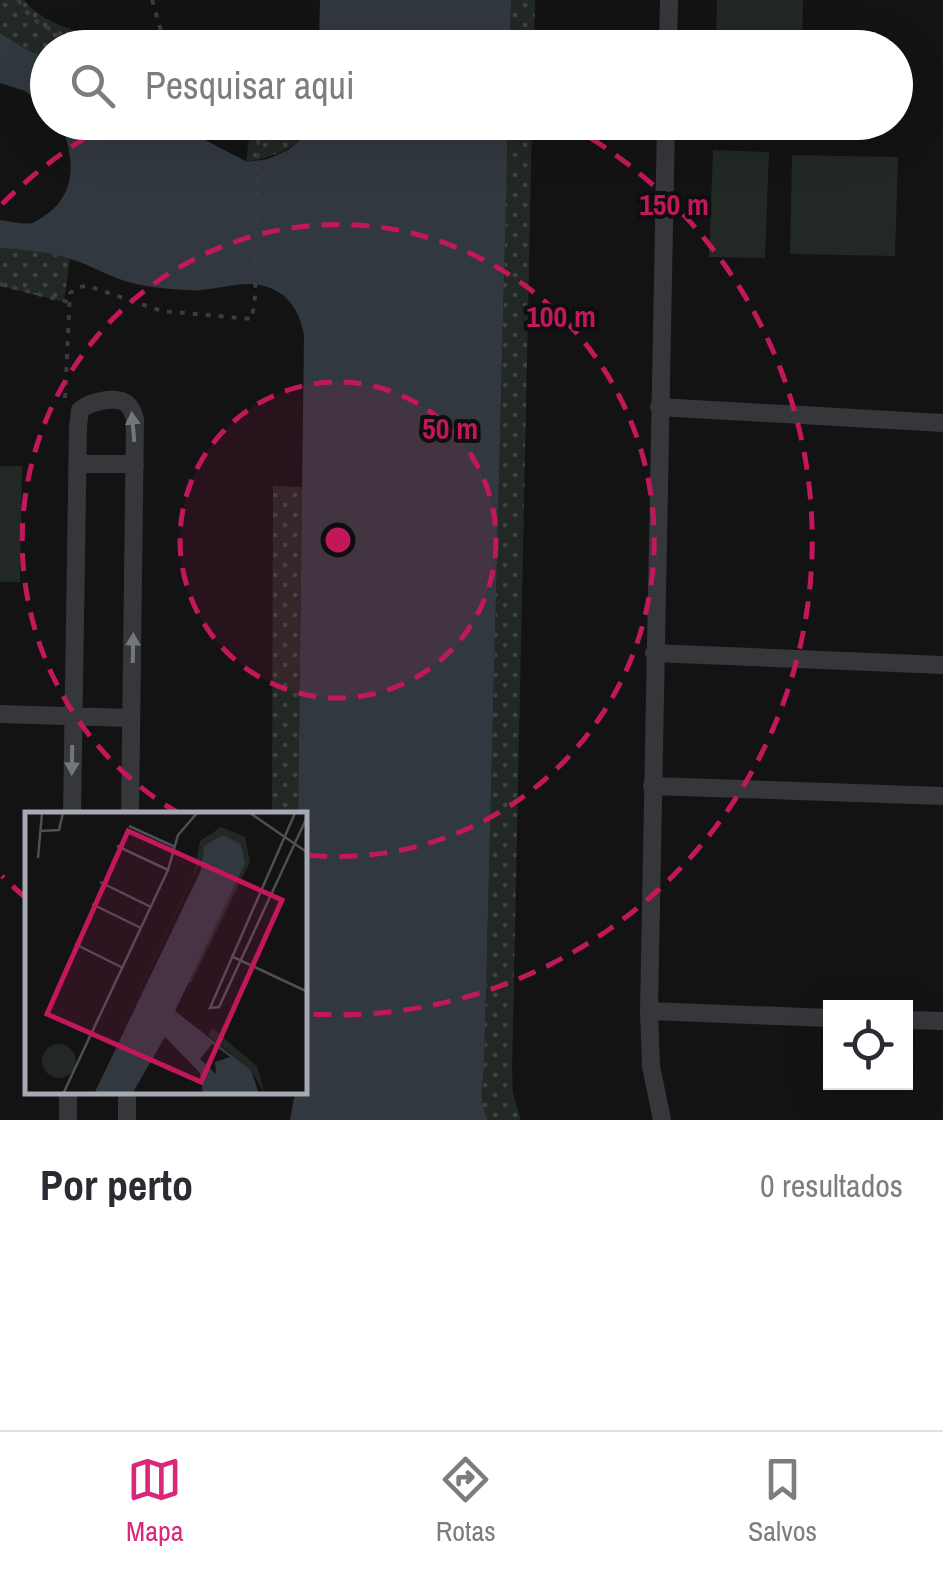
<!DOCTYPE html>
<html lang="pt">
<head>
<meta charset="utf-8">
<style>
  body { margin:0; font-family:"Archivo Narrow",sans-serif; background:#f7f7f7; color:#2b2b33 }
  .controls { position:absolute; right:30px; bottom:30px; display:grid; overflow:hidden; border-radius:0px; box-shadow:0 10px 40px #0002 }
  .controls button { width:90px; height:90px; display:grid; place-items:center; padding:0; border:0; border-bottom:2px solid #e1e1e2; background:#fff; color:#2b2b33; font:50px sans-serif }
  .list { margin:0; padding:0; list-style:none }
  h2 { display:flex; justify-content:space-between; align-items:center; height:130px; margin:0; padding:0 40px; font-size:42px }
  h2 small { font-size:32px; font-weight:400; color:#7c7c81 }
  .icon { flex:none; width:55px; height:55px; fill:none; stroke:currentColor; stroke-width:2; stroke-linecap:round; stroke-linejoin:round }
  .map { position:relative; flex:none; width:943px; height:1120px; overflow:hidden }
  .search { position:absolute; background:#fff; box-shadow:0 10px 40px #0002; left:30px; right:30px; top:30px; height:110px; display:flex; align-items:center; gap:25px; box-sizing:border-box; padding:0 35px; border-radius:55px; color:#7c7c81; font-size:38px }
  .sheet { height:310px; background:#fff }
  nav { display:flex; justify-content:space-around; align-items:center; box-sizing:border-box; height:140px; border-top:2px solid #e1e1e2; background:#fff; font-size:28px; color:#7c7c81 }
  nav a { display:grid; justify-items:center; gap:5px }
  nav .on { color:#db2777 }
  .map>svg:first-child { display:block }
  .grass { fill:url(#grass-dots) }
  .green { fill:#222823 }
  .water { fill:#32383f }
  .lines { fill:none; stroke-linecap:round; stroke-linejoin:round }
  .path { stroke:#3b3b40; stroke-width:4; stroke-dasharray:5 8; stroke-linecap:butt }
  .minor { stroke:#36373b; stroke-width:18 }
  .oneway { fill:#74767d }
  .ring { fill:none; stroke:#c2185b; stroke-width:5; stroke-dasharray:18 12 }
  .inset-road { fill:none; stroke:#4e4f54; stroke-width:2.5 }
  .view { fill:#c2185b; fill-opacity:0.15; stroke:#c2185b; stroke-width:5 }
  .inset-edge { fill:none; stroke:#a6a9b3; stroke-width:5 }
  .centre { fill:#c2185b; stroke:#0e0e0f; stroke-width:5 }
  .ring-label { font-size:30px; text-anchor:middle; font-weight:bold; fill:#c2185b; stroke:#0e0e0f; stroke-width:8; stroke-linejoin:round; paint-order:stroke }
</style>
</head>
<body>
<div class="map">
<svg width="943" height="1120" viewBox="0 0 943 1120">
  <defs>
    <pattern id="grass-dots" width="8" height="8" patternUnits="userSpaceOnUse" patternTransform="scale(2.5)"><rect width="8" height="8" fill="#222823"/><path d="M2 2h.1M6 6h.1" fill="none" stroke="#3f4441" stroke-width="1.8" stroke-linecap="round"/></pattern>
  </defs>
  <rect width="100%" height="100%" fill="#131314"/>
  <path class="grass" d="M0,0H24C44,25 78,31 107,41L105,47L48,48L47,59L26,49L0,33Z
    M511,0H535L534,47L510,48Z
    M251,123H315C297,148 276,157 246,162Z
    M508,123H532L512,1071L513,1094L521,1120H488C480,1103 481,1089 484,1071Z
    M0,248L41,251L70,258L64,302L0,286Z
    M273,486L302,487L298,815H272Z"/>
  <path class="green" d="M717,0H803L802,47H716Z
    M713,150L769,152L765,258L709,257Z
    M792,155L898,157L895,256L790,254Z
    M0,466H22L20,582H0Z"/>
  <path class="water" d="M320,0H511L510,47H319Z
    M0,33L26,49L47,59V107L25,91L0,83Z
    M60,123H173L247,162L268,159L288,150L305,136L315,123H508L484,1071C481,1089 480,1103 488,1120H290L295,1093L305,1092V815H298L304,335C300,314 291,296 270,288C244,277 214,293 186,290C167,289 144,287 125,281C106,275 88,264 68,258C46,251 23,250 0,248V220C9,221 23,225 32,223C38,221 47,214 52,210C78,187 73,152 60,123Z"/>
  <g class="lines">
    <path class="path" d="M18,0C41,35 61,29 91,48
      M152,0L166,48
      M0,284L68,302
      M65,398L70,293L79,287L88,286L162,311L252,319L255,297L258,141L221,122"/>
    <path class="minor" d="M668,48L669,0
      M659,407L943,423
      M77,464H135
      M654,653L943,665
      M0,714L131,718
      M652,786L943,796
      M72,815L78,427L80,410C90,402 116,395 127,404C132,408 133,413 135,419L130,815
      M649,1011L830,1018
      M906,1020L943,1021
      M68,1120V1092
      M127,1120V1092
      M662,1120L651,1066L649,1011L666,122"/>
  </g>
  <defs><path id="oneway-solid" d="M-6-.8H1V-3.2L6.5 0L1 3.2V.8H-6Z" transform="scale(2.5)"/></defs>
  <g class="oneway">
    <use href="#oneway-solid" transform="translate(133 427) rotate(-95)"/>
    <use href="#oneway-solid" transform="translate(133 648) rotate(-89)"/>
    <use href="#oneway-solid" transform="translate(72 760) rotate(91)"/>
  </g>
  <circle cx="338" cy="540" r="158" fill="#c2185b" fill-opacity=".12"/>
  <g class="ring">
    <circle cx="338" cy="540" r="158"/>
    <path d="M180 814A316 316 0 1 1 308 855"/>
    <path d="M26 898A475 475 0 0 1 2 876M2 204A475 475 0 0 1 111 123M565 123A475 475 0 0 1 309 1014"/>
  </g>
  <g transform="translate(25 812)">
    <rect width="282" height="282" fill="#131314"/>
    <path d="M196,15L220,25L225,50L166,171L162,169L217,59V32L176,48L65,282L170,59L175,29ZM187,216L232,254L240,282L226,258L183,223Z" fill="#222823"/>
    <path d="M17 249a17 17 0 1 1 34 0a17 17 0 1 1-34 0Z" fill="#222823"/>
    <path d="M197,23L216,32L220,52L150,199L226,258L234,282H178L175,261L140,225L107,282H69L176,58L179,34ZM187,232L205,245L190,250L191,262L175,247Z" fill="#32383f" fill-rule="evenodd"/>
    <path class="inset-road" d="M225,1L283,41M270,1L185,196L194,195L283,3M104,14L150,35M15,19L34,18L38,1M92,34L143,58M13,46L17,1M75,70L126,95M67,92L116,116M50,132L98,156M206,144L283,180M0,167V240M38,282L143,58L153,23L172,1"/>
    <path class="view" d="M103,19L257,88L176,270L22,202Z"/>
    <rect width="282" height="282" class="inset-edge"/>
  </g>
  <circle cx="338" cy="540" r="15" class="centre"/>
  <g class="ring-label">
    <text x="674" y="215">150 m</text>
    <text x="561" y="327">100 m</text>
    <text x="450" y="439">50 m</text>
  </g>
</svg>
<div class="controls">
<button><svg class="icon" aria-label="locate" viewBox="0 0 24 24"><circle cx="12" cy="12" r="6"/><path d="M12 2v4M12 18v4M2 12h4M18 12h4"/></svg></button>
</div>
<div class="search"><svg class="icon" aria-label="search" viewBox="0 0 24 24"><circle cx="10" cy="10" r="6"/><path d="M15 15l6 6"/></svg>Pesquisar aqui</div>
</div>
<section class="sheet">
<h2>Por perto<small>0 resultados</small></h2>
<ul class="list">
</ul>
</section>
<nav>
<a class="on"><svg class="icon" aria-label="map" viewBox="0 0 24 24"><path d="M3 6l6-2 6 2 6-2v14l-6 2-6-2-6 2zM9 4v14M15 6v14"/></svg>Mapa</a>
<a><svg class="icon" aria-label="directions" viewBox="0 0 24 24"><path d="M12 3l9 9-9 9-9-9zM9 14v-3h6M13 9l2 2-2 2"/></svg>Rotas</a>
<a><svg class="icon" aria-label="saved" viewBox="0 0 24 24"><path d="M7 4h10v16l-5-4-5 4z"/></svg>Salvos</a>
</nav>
</body>
</html>
